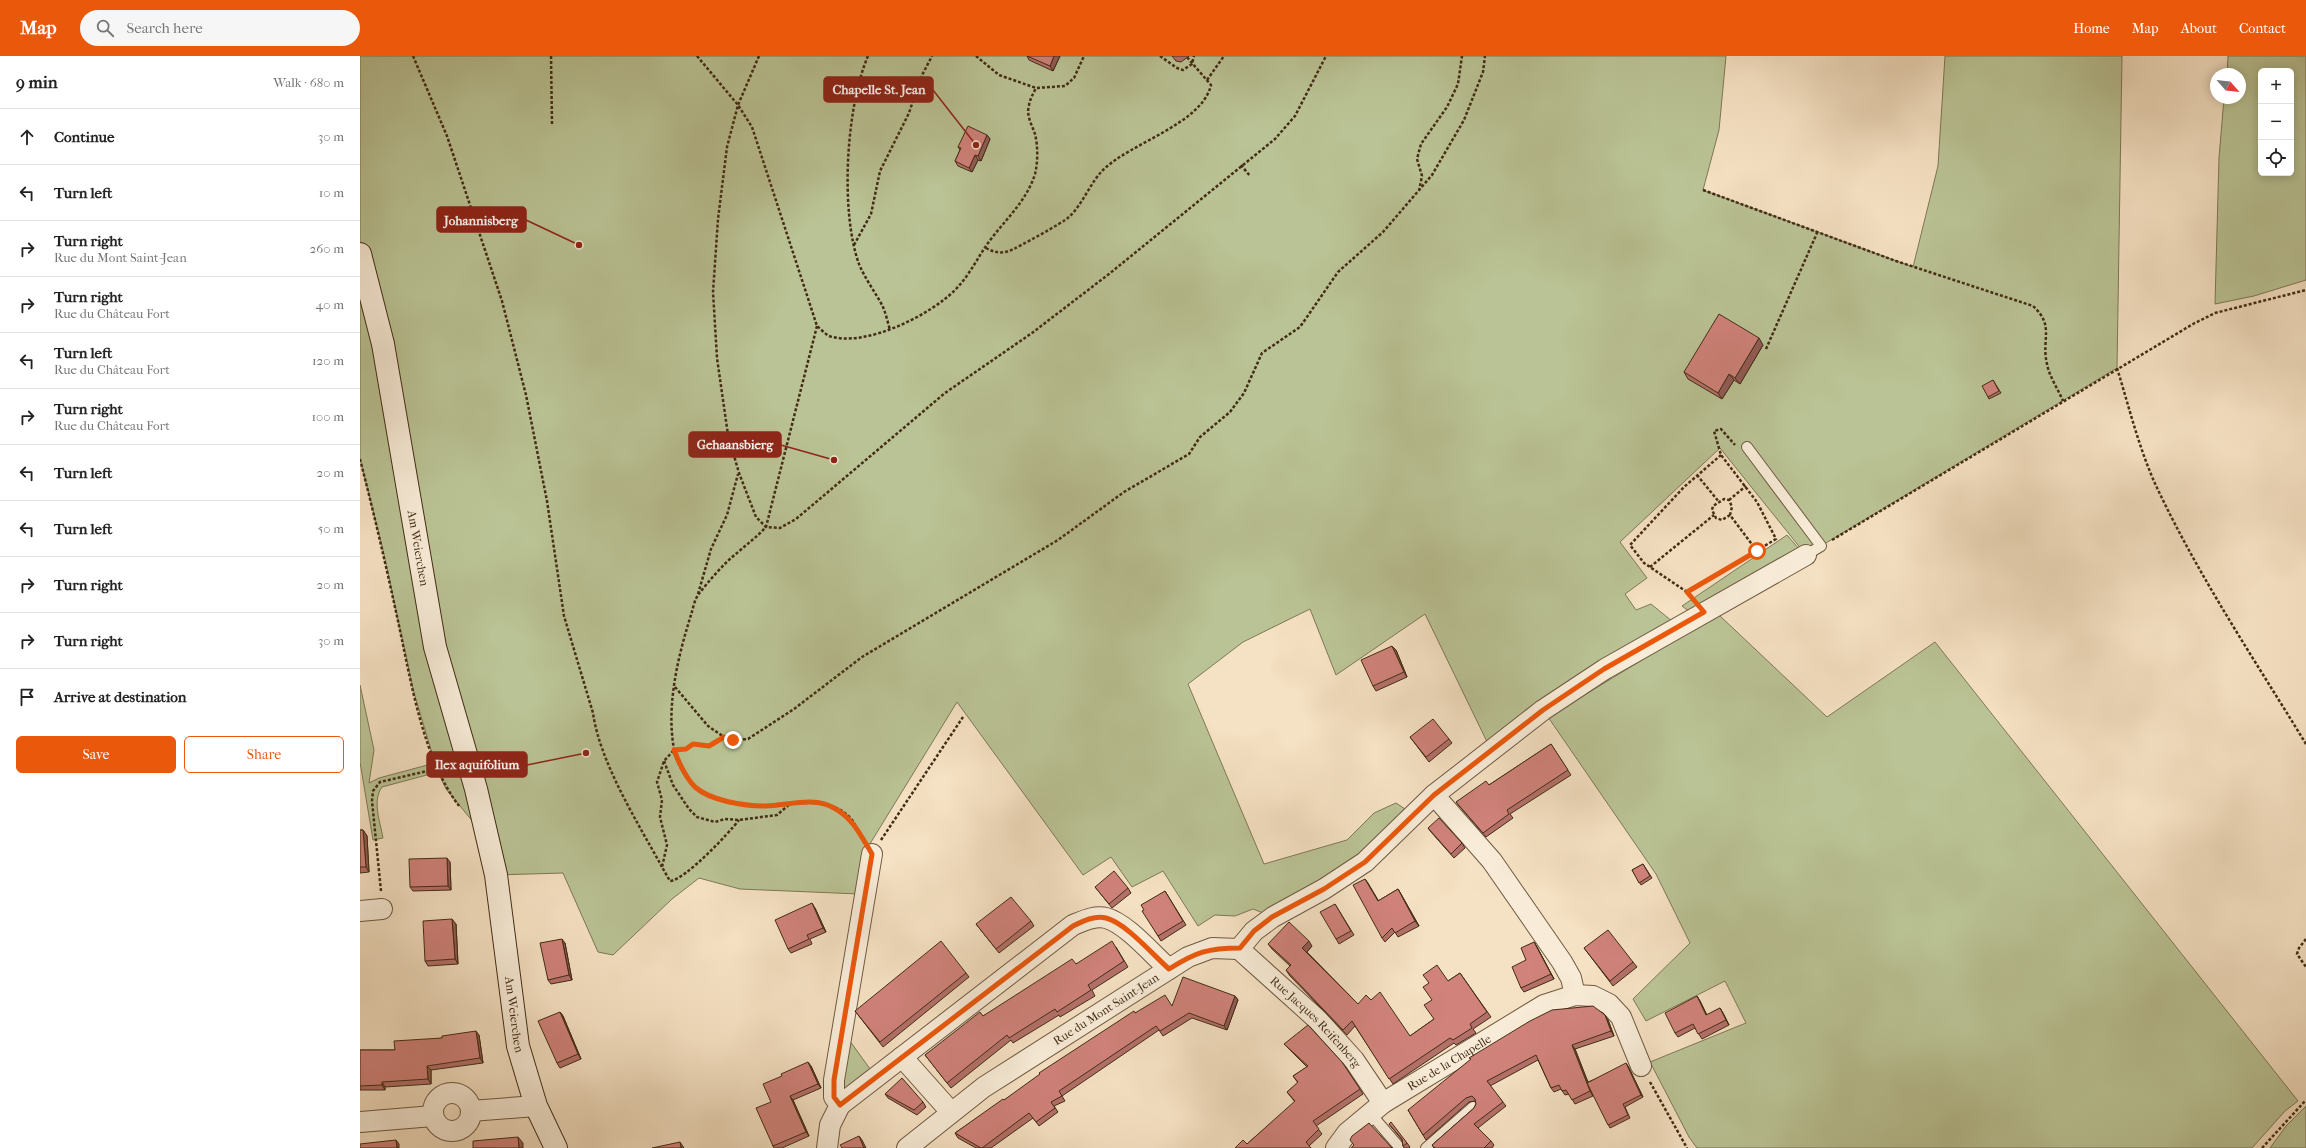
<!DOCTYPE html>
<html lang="en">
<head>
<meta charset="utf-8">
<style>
  body { margin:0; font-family:"IM FELL French Canon",serif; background:#f6f6f6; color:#222 }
  .controls { position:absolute; right:12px; top:12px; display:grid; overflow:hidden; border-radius:6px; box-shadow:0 2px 10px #0003 }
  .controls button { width:36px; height:36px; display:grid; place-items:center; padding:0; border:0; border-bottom:1px solid #e0e0e0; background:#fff; color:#222; font:20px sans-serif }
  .compass { position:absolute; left:1850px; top:12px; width:36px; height:36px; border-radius:50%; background:#fff; box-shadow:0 2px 10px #0003; rotate:117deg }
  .stop { position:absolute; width:12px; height:12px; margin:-9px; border:3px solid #ea580c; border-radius:50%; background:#fff }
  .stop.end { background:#ea580c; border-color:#fff; box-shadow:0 1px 4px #0008 }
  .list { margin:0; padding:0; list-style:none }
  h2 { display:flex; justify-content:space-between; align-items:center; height:52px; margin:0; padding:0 16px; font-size:17px }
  h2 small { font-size:13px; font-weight:400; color:#767676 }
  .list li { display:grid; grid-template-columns:26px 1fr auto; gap:12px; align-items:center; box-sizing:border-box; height:56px; padding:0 16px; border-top:1px solid #e0e0e0 }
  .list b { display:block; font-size:15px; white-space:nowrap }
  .list p { margin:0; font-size:13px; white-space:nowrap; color:#767676 }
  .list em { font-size:13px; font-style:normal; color:#767676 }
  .actions { display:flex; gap:8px; padding:12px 16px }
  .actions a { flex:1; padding:9px 0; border:1px solid #ea580c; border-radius:6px; text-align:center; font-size:14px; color:#ea580c }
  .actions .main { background:#ea580c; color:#fff }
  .icon { flex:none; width:22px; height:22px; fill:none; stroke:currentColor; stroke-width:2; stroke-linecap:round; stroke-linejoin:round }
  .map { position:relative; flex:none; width:1946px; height:1092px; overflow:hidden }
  header { display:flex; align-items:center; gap:24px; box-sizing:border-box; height:56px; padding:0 20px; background:#ea580c; color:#fff }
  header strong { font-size:19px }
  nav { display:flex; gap:22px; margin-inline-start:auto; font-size:14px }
  .search { width:280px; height:36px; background:#f6f6f6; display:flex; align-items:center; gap:10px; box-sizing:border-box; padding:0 14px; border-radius:22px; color:#767676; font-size:15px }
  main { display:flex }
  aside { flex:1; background:#fff }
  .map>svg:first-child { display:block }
  .green { fill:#bac395; stroke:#7e7855; fill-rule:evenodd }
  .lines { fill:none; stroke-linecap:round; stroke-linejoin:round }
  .service-casing { stroke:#705940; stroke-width:12 }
  .minor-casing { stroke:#705940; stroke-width:22 }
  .secondary-casing { stroke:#432c15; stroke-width:24 }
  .path { stroke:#432c15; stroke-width:2.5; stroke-dasharray:3 2; stroke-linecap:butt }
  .service { stroke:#f8ecd8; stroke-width:10 }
  .minor { stroke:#f8ecd8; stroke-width:20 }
  .secondary { stroke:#f8ecd8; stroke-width:22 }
  .wall { fill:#b3706a; stroke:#432c15 }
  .shaded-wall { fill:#925b56; stroke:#432c15 }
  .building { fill:#d0827b; stroke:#432c15 }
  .route { stroke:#ea580c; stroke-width:5 }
  .labels { text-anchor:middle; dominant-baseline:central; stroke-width:4; stroke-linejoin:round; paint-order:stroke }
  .street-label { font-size:12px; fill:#432c15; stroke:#f8ecd8 }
  .leader { fill:none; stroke:#8f2418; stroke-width:1.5 }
  .callout-dot { fill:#8f2418; stroke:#f8ecd8; stroke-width:1.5 }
  .callout { fill:#8f2418; stroke:#8f2418; stroke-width:1.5 }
  .callout-label { font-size:13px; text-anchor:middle; font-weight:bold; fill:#fff }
</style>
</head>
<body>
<header>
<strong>Map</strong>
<div class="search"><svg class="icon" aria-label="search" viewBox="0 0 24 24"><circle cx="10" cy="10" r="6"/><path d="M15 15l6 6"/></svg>Search here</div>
<nav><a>Home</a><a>Map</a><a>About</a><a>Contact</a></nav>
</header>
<main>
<aside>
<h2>9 min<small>Walk · 680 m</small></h2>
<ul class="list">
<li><svg class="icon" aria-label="ahead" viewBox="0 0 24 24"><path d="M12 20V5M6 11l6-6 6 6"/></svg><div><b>Continue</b></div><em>30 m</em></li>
<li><svg class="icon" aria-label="left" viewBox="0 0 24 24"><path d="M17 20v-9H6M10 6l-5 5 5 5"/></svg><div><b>Turn left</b></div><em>10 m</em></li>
<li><svg class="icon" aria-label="right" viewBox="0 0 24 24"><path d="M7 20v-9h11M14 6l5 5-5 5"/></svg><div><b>Turn right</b><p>Rue du Mont Saint-Jean</p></div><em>260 m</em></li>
<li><svg class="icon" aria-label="right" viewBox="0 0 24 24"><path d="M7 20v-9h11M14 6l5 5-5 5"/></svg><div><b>Turn right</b><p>Rue du Château Fort</p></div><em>40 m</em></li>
<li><svg class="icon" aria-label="left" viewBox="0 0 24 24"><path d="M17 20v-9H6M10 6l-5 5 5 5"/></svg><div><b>Turn left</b><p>Rue du Château Fort</p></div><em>120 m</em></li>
<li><svg class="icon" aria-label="right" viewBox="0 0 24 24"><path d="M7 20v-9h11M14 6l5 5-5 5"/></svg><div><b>Turn right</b><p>Rue du Château Fort</p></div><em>100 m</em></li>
<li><svg class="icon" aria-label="left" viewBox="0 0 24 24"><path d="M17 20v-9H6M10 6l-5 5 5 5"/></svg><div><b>Turn left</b></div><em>20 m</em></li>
<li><svg class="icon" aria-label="left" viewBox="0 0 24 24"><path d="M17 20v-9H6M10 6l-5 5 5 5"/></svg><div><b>Turn left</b></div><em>50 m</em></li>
<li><svg class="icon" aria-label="right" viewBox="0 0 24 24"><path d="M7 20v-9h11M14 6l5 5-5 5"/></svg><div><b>Turn right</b></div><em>20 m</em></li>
<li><svg class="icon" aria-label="right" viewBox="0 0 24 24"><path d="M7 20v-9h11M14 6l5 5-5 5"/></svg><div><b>Turn right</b></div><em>30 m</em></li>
<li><svg class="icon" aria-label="arrive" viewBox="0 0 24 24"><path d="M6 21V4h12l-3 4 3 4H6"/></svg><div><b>Arrive at destination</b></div></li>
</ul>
<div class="actions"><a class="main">Save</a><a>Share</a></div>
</aside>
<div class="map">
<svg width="1946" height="1092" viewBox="0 0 1946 1092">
  <rect width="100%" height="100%" fill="#f5e1c3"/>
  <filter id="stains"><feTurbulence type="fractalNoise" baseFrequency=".005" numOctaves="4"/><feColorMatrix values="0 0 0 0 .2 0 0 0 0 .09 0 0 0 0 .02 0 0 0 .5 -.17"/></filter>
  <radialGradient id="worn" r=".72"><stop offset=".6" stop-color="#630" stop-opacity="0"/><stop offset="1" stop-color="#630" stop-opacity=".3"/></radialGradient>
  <path class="green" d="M0,0H1366L1359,74L1343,134L1553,211L1578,110L1585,0H1762L1757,312L1446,499L1360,392L1260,486L1287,522L1265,538L1276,554L1291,548L1318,570L1131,694L1065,558L976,619L950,553L883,586L828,628L904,808L987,784L1014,757L1036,747L1054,759L913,861L893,853L875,860L855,859L838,870L803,815L772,831L751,801L723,819L597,646L508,791L499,838L380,833L339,822L312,843L253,899L238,896L203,817L136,819L128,784L86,733L78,716L22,731C12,745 20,765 23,782L13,784L0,706V629L14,694L9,727L19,722L75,707L54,637L23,494L0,403Z
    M1868,0H1946V224L1894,240L1855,248L1859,102L1864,42H1880V18H1867ZM1901,15H1931V117H1901Z
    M1427,479L1440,494L1334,559L1322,550Z
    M1358,558L1467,661L1575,586L1938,1045L1925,1055L1892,1092H1337L1329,1081L1290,1006L1386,967L1365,925L1286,965L1273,943L1330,887L1296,818L1188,661Z
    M487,981L513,1017L491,1034L482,1033Z
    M1946,1050V1092H1910L1926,1070Z"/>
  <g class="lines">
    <g class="service-casing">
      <path id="service" d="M1387,391L1461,490L1446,499
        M1010,1057L1040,1092
        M1066,1092L1113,1051"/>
    </g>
    <g class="minor-casing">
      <g id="minor">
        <path d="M1074,739L1132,805L1202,906L1211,922L1215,939"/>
        <path d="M0,855L22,853"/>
        <path d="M879,893L894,875L913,861L964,833L1005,806L1074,739L1183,654L1245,613L1446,499"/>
        <path id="s1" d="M879,893L958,964L994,1004L1023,1047"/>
        <path d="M542,1001L591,1056"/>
        <circle cx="92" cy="1056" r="19"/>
        <path d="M480,1049L713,869C723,865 735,859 746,862C766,867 793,899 809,913"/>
        <path d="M111,1055L176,1050"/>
        <path d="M0,1066L73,1060"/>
        <path d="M467,1092L470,1069L480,1049L474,1041V1024L512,798"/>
        <path id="s2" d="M547,1092L624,1031L828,901L852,892L879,893"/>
        <path id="s3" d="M976,1092L987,1077L1023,1047L1184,949L1215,939L1233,940L1249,948L1261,961L1281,1010"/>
      </g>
    </g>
    <g class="secondary-casing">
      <g id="secondary">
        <path id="s4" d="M0,198L23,288L75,591L116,733L136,819L158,990L176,1050L196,1092"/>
      </g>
    </g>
    <path class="path" d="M53,0L87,80L142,245L166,339L187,445L204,560L233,657C240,707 278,767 302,811
      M191,0L192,68
      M337,0L378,49L392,71L457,270C461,273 465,278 469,280C505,292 571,259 596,233C612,216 618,200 631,183C647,162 667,144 675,118C678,106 678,90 675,78C672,69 666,60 669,49C670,43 673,38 676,32
      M399,0L378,49L367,91L358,163L353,236L357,302L368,379L379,417L396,461L406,471L420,472L436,463L585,337L672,277L749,218L915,83L935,60L966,0
      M508,0C486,51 480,156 499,208C505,223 516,237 523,251C526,258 528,267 530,274
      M616,0L639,19L676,32L705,30L714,22L724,0
      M800,0L817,12L823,14L832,8L834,0
      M847,24L864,0
      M881,109L890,120
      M1343,134L1536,205L1673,250C1695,270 1681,283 1687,308C1689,320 1698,333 1703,345
      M1059,135L1062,120L1057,103L1061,88L1087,51L1098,28L1102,0
      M494,189L511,158L520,115L549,57L560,23L572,0
      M626,192C633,196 640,198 649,195C657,192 704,166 709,161C723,148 730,127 743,114C770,87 842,68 851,29L826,0
      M457,270L406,471C397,481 387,488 377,497C365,506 347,527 338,539C334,545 333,553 331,559C318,600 306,650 314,693C317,713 334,734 352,741C368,746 389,751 406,750C434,749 471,738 492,764C496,770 499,777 503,783
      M1406,293L1457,177
      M1757,312C1770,354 1780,397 1799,436C1841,524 1896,606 1946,688
      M0,403C13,454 25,505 36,556C50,618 61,700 99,750
      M1337,419L1359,446
      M1369,444L1386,430
      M1370,459L1362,464L1356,462L1352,454L1353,450L1364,443L1369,444L1372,451L1370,459L1397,495
      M1472,484L1833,268L1855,257L1946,234
      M1290,511L1354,459
      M1327,536L1284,507L1270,489L1324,431L1361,399
      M338,538L351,493L367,459L378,418
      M1333,543L1327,536L1416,483L1397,446L1361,399L1354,375L1361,373L1375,389
      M315,631L348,670L364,681L373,684L388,683L434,653L502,601L698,484L764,436L829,398L840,381L870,356L884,337L902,297L940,271L978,216L1023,176L1072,119L1104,64L1123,16L1125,0
      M364,681L349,690L333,688L326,693L314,694L304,705L297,726L302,744L300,761L307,789L302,811L310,825C325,824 369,777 379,764
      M304,705L313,729L329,753L337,761L355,766L365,763L379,764L417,759L431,747
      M521,784L603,661
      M21,835L12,745L13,735L20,726L76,713
      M1946,883L1939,892L1937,898L1946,911
      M1290,1026L1327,1092
      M1902,1092L1946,1044"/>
    <use href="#service" class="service"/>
    <use href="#minor" class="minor"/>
    <use href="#secondary" class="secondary"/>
  </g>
  <path class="wall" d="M667,0H700L693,15L669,4Z
    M812,0H829L821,6L816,5Z
    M627,79L630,83L621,105L618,104L612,116L598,110L595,105L600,94L598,91Z
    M1403,289L1380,328L1374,324L1362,343L1328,323L1324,316Z
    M1633,324L1641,337L1629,343L1628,341Z
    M1032,590L1036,594L1047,621L1016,635L1013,630Z
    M1050,681L1089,683L1092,687L1069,706Z
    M1191,688L1211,719L1150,758L1153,762L1126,781L1100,751L1096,746L1129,729Z
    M1068,772L1102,787L1105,792L1094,802L1071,776Z
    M0,774H3L7,780L9,816L0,817Z
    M90,806L91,834L53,835L50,831Z
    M1283,808L1292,822L1281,829L1272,814Z
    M1005,823L1018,845L1038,833L1059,870L1038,881L1035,876L1025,886L1022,882Z
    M735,831L768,832L771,837L752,852Z
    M805,835L826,869L801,885L798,880L784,854Z
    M975,848L994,879L979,888L976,883Z
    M455,852L466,876L450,883L452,888L431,897L428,893Z
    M671,865L674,870L639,897L616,868Z
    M96,868L98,908L68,910L65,905Z
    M1174,886L1177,891L1194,923L1164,936L1161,932L1166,904Z
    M205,887L212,924L191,928L188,924Z
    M908,888L952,890L947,896L998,948L1050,980L1074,963L1072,944L1088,925L1100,917L1131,961L1113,973L1116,977L1096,989L1094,987L1033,1028L995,970L987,979L930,920L926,914L930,910L912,893Z
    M756,891L768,911L732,934L735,940L700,961L699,959L653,987L651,984L591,1032L565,999L623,960L716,908Z
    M1224,892L1273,906L1277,911L1253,930Z
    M606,917L609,921L523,991L495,955Z
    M875,940L878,944L867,974L832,962L803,980L799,974L702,1040L705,1045L694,1050L698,1056L679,1070L673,1062L631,1092H616L598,1082L595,1077L775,957L812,950Z
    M1337,940L1340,945L1347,959L1360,952L1363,957L1369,969L1342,983L1335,972L1318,981L1315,977Z
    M200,956L203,960L221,1003L200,1012L197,1007Z
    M1248,964L1254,980L1215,993L1228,1026L1268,1010L1283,1041L1265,1051L1270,1062L1250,1072L1230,1032L1233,1040L1215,1048L1209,1038L1205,1039L1201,1033L1194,1036L1191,1032L1178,1004L1130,1030L1146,1050L1118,1072L1131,1085L1134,1089L1132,1092H1074L1072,1089L1114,1052L1116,1048V1045H1115L1109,1046L1066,1084L1048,1054Z
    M119,979L123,1007L71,1014V1028L25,1031V1034H0V994H35L82,982Z
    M924,988L982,1006L1003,1038L956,1070L962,1078L949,1090L887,1088L935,1046L927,1036L938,1027L933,1020L947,1011Z
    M451,1010L461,1032L433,1044L449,1080L422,1092H414L413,1090L411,1046Z
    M525,1038L563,1046L566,1051L557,1059L528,1042Z
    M1029,1068L1047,1087L1050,1091L1049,1092H1044L1043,1090L1042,1084Z"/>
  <path class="shaded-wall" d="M694,0H700L693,15L690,10Z
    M627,79L630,83L621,105L618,100Z
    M615,99L618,104L612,116L609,112Z
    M1399,282L1403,289L1380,328L1375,322Z
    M1369,318L1374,324L1362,343L1358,337Z
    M1032,590L1036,594L1047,621L1044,616Z
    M3,774L7,780L9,816L6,811Z
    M87,802L90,806L91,834L88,830Z
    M1005,823L1008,827L1021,849L1018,845Z
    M1038,833L1041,838L1059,870L1055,865Z
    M452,847L455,852L466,876L463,872Z
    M92,863L96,868L98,908L95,903Z
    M202,883L205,887L212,924L209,919Z
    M949,885L952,890L946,897L942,892Z
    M1174,886L1177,891L1194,923L1191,918Z
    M875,940L878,944L867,974L864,970Z
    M1337,940L1340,945L1349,964L1346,959Z
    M1360,952L1363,957L1369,969L1366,964Z
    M200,956L203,960L221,1003L218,998Z
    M1245,959L1248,964L1254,980L1251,975Z
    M116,975L119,979L123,1007L120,1002Z
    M1212,989L1215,993L1233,1040L1230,1035Z
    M448,1006L451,1010L461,1032L458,1028Z
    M1266,1007L1268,1010L1283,1041L1281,1039Z
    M67,1010L71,1014V1028L68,1023Z
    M22,1026L25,1031V1034L22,1029Z
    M430,1040L433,1044L449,1080L446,1076Z
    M499,1080L502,1084L506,1092H504Z
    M158,1081L163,1087V1092H159Z
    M36,1084L39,1088V1092H37Z
    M320,1086L324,1092H321Z"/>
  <path class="building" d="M667,0H694L690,10Z
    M608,70L627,79L618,100L615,99L609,112L595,105L601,92L598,91Z
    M1359,258L1399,282L1375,322L1369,318L1358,337L1324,316Z
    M1633,324L1639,335L1628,341L1622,330Z
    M1032,590L1044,616L1013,630L1001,604Z
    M1073,663L1089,683L1066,701L1050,681Z
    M1191,688L1208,714L1147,754L1149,758L1123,777L1096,746L1126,725L1129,729Z
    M1079,762L1102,787L1091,798L1068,772Z
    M0,774H3L6,811H0Z
    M87,802L88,830L50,831L49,803Z
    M1283,808L1290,820L1279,827L1272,814Z
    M754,815L768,832L749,848L735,831Z
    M1005,823L1018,845L1038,833L1055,865L1035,877L1032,872L1022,882L993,829Z
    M805,835L823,865L798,880L782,855L784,854L781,849Z
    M651,841L671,865L636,893L616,868Z
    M452,847L463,872L447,879L449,883L428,893L415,864Z
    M975,848L991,875L976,883L960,856Z
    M92,863L95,903L65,905L63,865Z
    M929,866L949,885L942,892L998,948L1006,939L1011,944L1020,936L1050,980L1074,963L1064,949L1072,944L1063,931L1069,927L1063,919L1077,909L1088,925L1100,917L1127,956L1110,968L1112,972L1093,984L1090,982L1029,1023L992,965L983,974L926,914L931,909L908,888Z
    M1248,874L1273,906L1250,925L1224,892Z
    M202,883L209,919L188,924L180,887Z
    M581,885L606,917L520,986L495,955Z
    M752,885L764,905L728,929L731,934L697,956L695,953L649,982L647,979L587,1027L565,999L620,956L623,960L712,903L716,908Z
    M1174,886L1191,918L1161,932L1152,911L1166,904L1161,892Z
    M823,921L875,940L864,970L829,957L800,975L796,970L699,1035L702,1040L691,1046L695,1052L676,1066L669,1057L622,1092H621L595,1077L643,1043L644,1044L680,1018L679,1017L774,955L775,957L805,939L812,950Z
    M1337,940L1346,959L1360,952L1366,964L1338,978L1333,968L1315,977L1305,957Z
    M1233,950L1245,959L1251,975L1212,989L1230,1035L1212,1044L1206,1034L1202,1035L1199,1029L1191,1032L1176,999L1127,1025L1143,1046L1114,1068L1131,1085L1124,1092H1075L1072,1089L1114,1052L1116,1048L1115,1043L1112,1040L1106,1042L1063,1079L1048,1054L1111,1003L1109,1002L1170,965L1192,954Z
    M200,956L218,998L197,1007L178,965Z
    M948,969L982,1006L1000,1033L953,1065L959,1073L946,1086L951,1092H875L883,1084L887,1088L935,1045L927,1036L938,1026L933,1020L948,1010L924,988Z
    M116,975L120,1002L67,1010L68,1023L22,1026V1029L0,1030V994H35L34,985L82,982V980Z
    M448,1006L458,1028L430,1040L446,1076L413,1090L396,1052L411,1046L403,1028L422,1020L421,1018Z
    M1266,1007L1281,1039L1263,1048L1268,1059L1248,1069L1227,1027Z
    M542,1022L563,1046L554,1054L525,1038Z
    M1031,1066L1047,1087L1043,1090L1042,1083L1029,1068Z
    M1009,1067L1032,1092H1033H991L994,1089L990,1084L992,1080Z
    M499,1080L504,1092H482L480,1089Z
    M158,1081L159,1092H113V1085Z
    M36,1084L37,1092H0V1088Z
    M320,1086L321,1092H292Z"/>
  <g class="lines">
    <path class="route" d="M373,684L364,681L349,690L333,688L326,693L314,694C319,707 325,721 335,731C351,745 384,750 405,750C427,750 453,740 474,752C493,762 501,780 512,798L474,1024V1041L480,1049L713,870C723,865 735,859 746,862C766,867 793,899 809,913C836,896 848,892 880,892L894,875L912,861L964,833L1005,806L1074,739L1183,654L1244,613L1344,556L1327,536L1397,495"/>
  </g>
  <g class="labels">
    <g class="street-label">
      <text stroke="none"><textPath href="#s4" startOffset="300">Am Weierchen</textPath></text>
      <text stroke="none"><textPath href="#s2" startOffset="243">Rue du Mont Saint-Jean</textPath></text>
      <text stroke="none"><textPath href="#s4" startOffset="777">Am Weierchen</textPath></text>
      <text stroke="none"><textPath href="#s1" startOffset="106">Rue Jacques Reifenberg</textPath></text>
      <text stroke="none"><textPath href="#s3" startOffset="143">Rue de la Chapelle</textPath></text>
    </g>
  </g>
  <path class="leader" d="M616 89L573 34M219 189L166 164M474 404L421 389M226 697L167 709"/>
  <g class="callout-dot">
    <circle cx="616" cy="89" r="4"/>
    <circle cx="219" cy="189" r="4"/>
    <circle cx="474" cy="404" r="4"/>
    <circle cx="226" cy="697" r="4"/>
  </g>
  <g class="callout">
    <rect x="464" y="21" width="109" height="25" rx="4"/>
    <rect x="77" y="151" width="89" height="25" rx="4"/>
    <rect x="329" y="376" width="92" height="25" rx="4"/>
    <rect x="67" y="696" width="100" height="25" rx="4"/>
  </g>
  <g class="callout-label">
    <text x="519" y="38">Chapelle St. Jean</text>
    <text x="121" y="169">Johannisberg</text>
    <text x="375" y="393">Gehaansbierg</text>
    <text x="117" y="713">Ilex aquifolium</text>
  </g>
  <rect width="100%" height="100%" filter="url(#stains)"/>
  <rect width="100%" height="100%" fill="url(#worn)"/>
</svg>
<div class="controls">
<button>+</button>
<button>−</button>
<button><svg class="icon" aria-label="locate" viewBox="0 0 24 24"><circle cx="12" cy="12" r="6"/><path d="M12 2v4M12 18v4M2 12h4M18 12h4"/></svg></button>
</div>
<svg class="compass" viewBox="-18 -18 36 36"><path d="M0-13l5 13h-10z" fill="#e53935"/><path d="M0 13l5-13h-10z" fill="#767676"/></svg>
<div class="stop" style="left:1397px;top:495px"></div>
<div class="stop end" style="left:373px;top:684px"></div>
</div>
</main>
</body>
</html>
